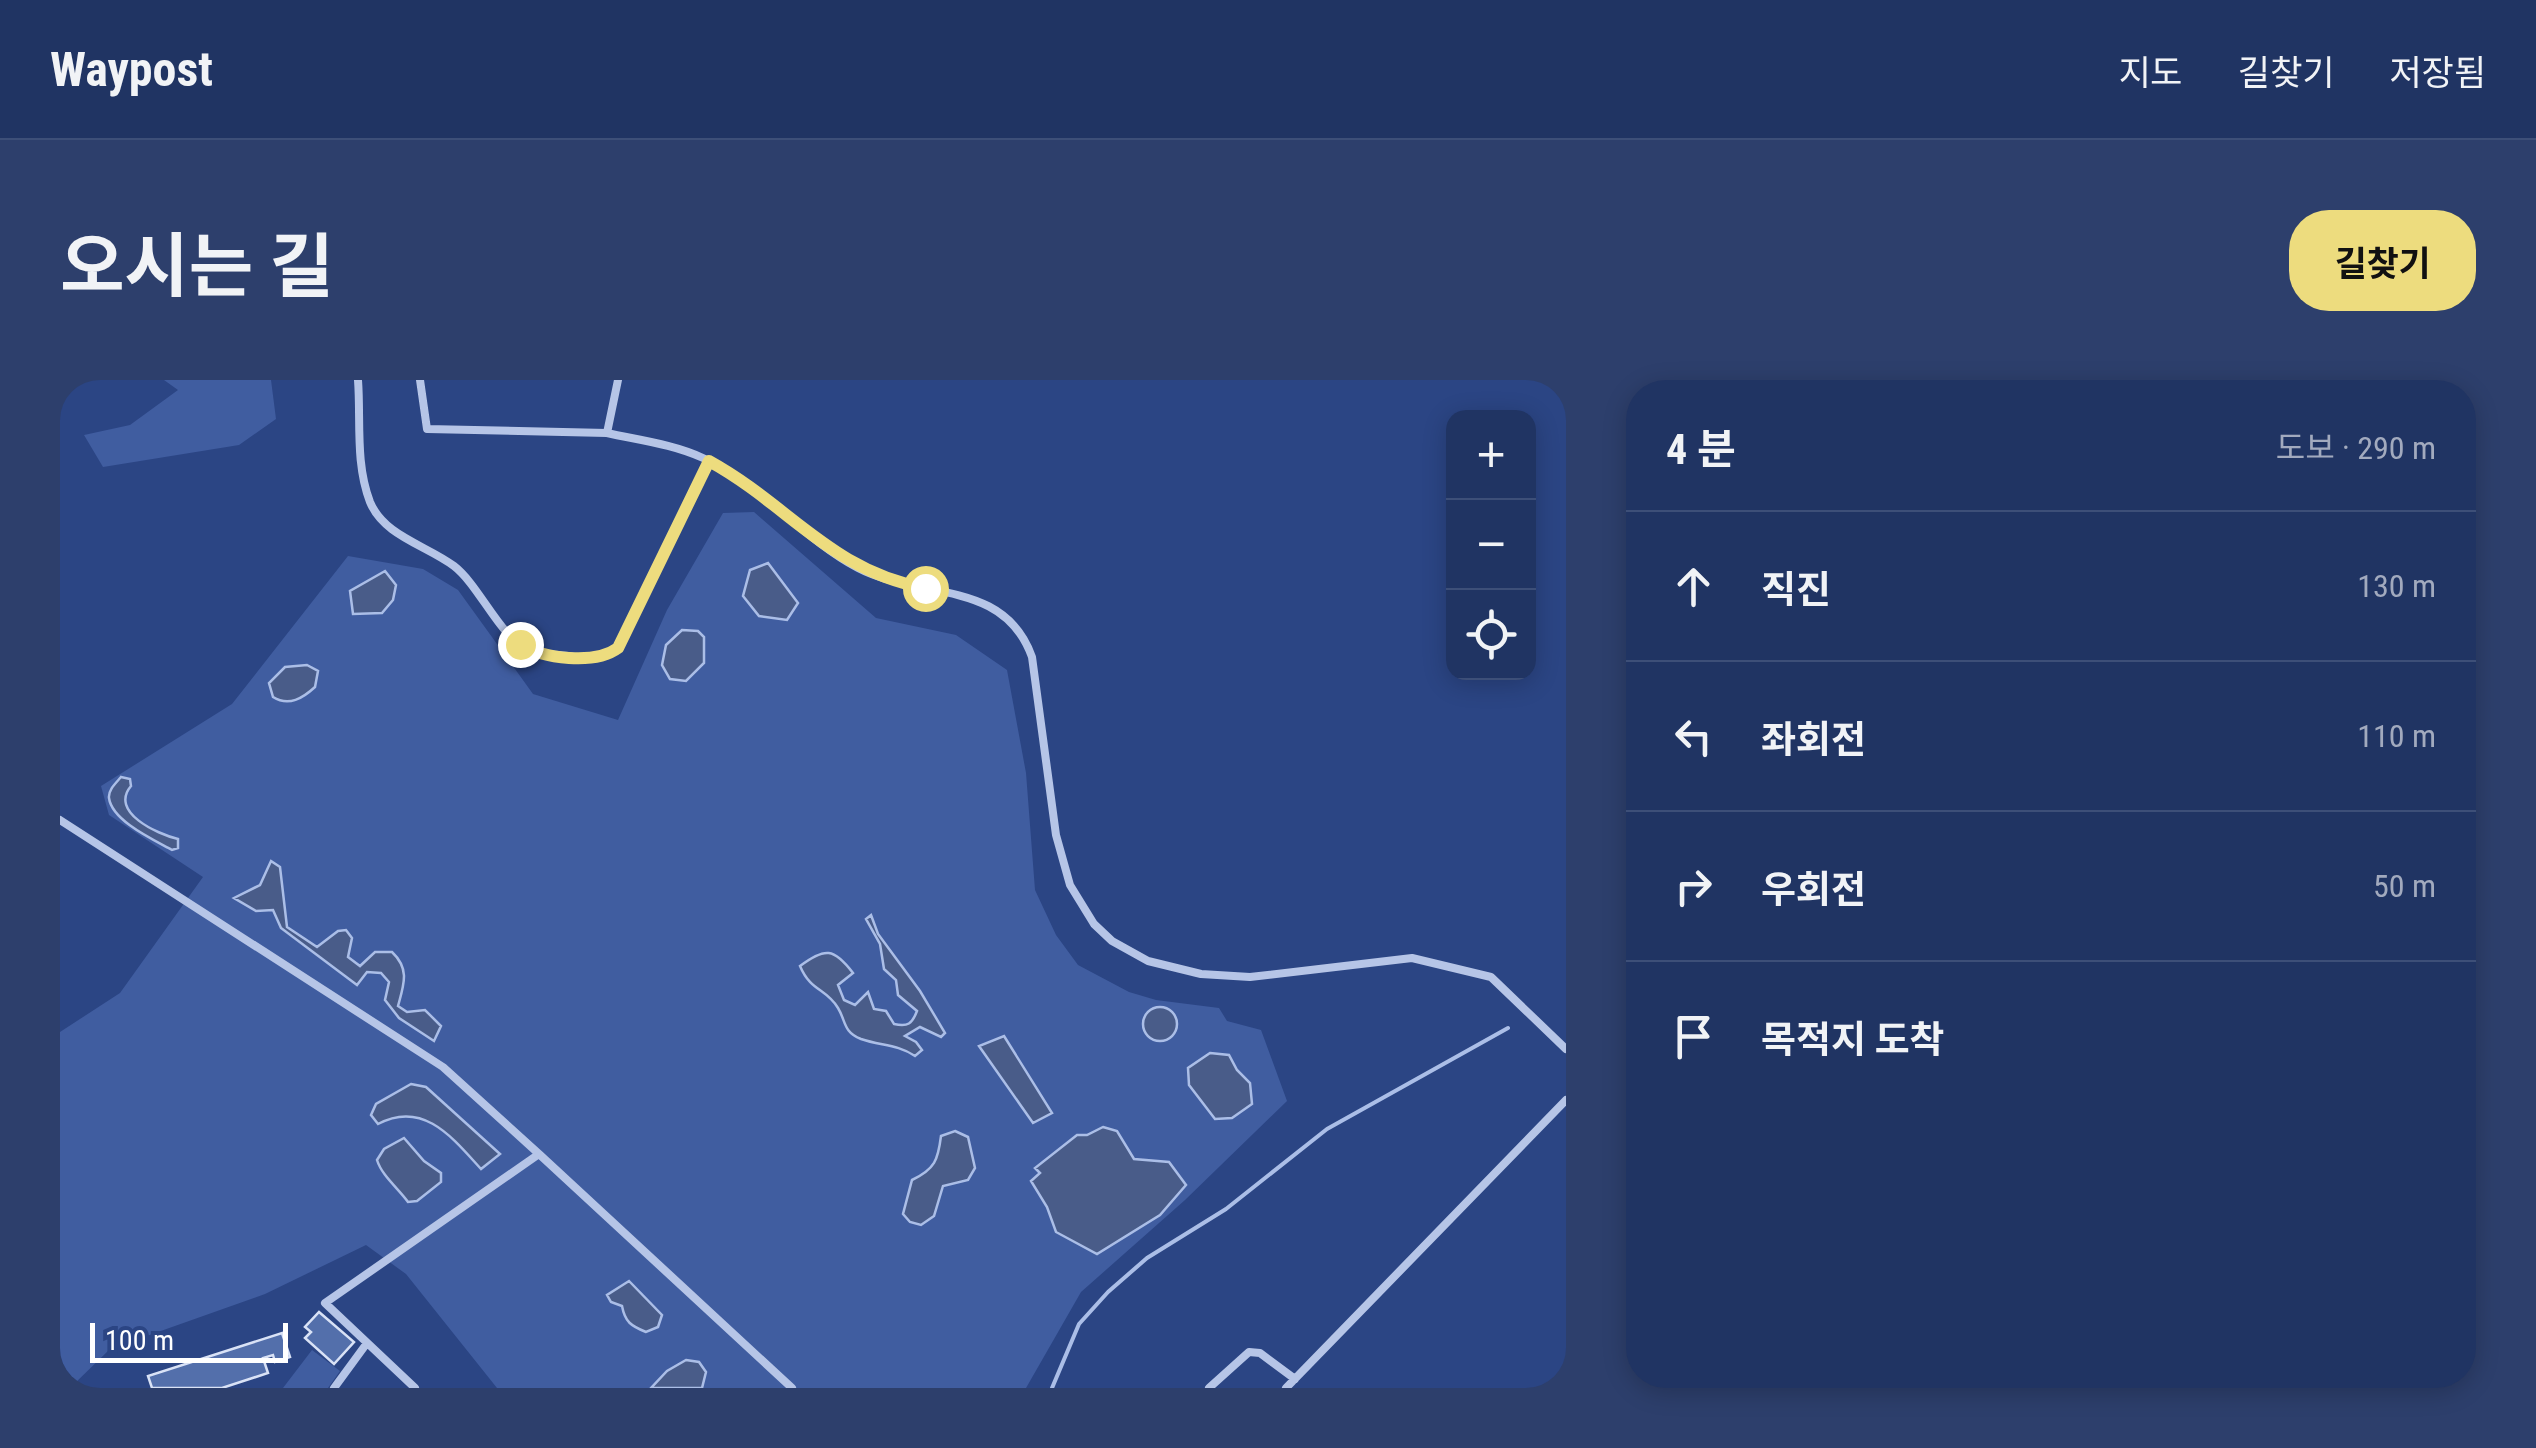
<!DOCTYPE html>
<html lang="ko">
<head>
<meta charset="utf-8">
<style>
  body { margin:0; font-family:"Roboto Condensed","Noto Sans KR",sans-serif; background:#2d3f6c; color:#f1f3f6 }
  .controls { position:absolute; right:30px; top:30px; display:grid; overflow:hidden; border-radius:20px; box-shadow:0 5px 25px #0003 }
  .controls button { width:90px; height:90px; display:grid; place-items:center; padding:0; border:0; border-bottom:2px solid #3d4f78; background:#203463; color:#f1f3f6; font:50px sans-serif }
  .scale { position:absolute; left:30px; bottom:25px; width:198px; box-sizing:border-box; padding-left:10px; border:5px solid #fff; border-top:0; font-size:28px; line-height:35px; white-space:nowrap; color:#fff; -webkit-text-stroke:8px #2b4584; paint-order:stroke }
  .stop { position:absolute; width:30px; height:30px; margin:-22px; border:8px solid #eddc7e; border-radius:50%; background:#fff }
  .stop.end { background:#eddc7e; border-color:#fff; box-shadow:0 2px 10px #0008 }
  .list { margin:0; padding:0; list-style:none }
  h2 { display:flex; justify-content:space-between; align-items:center; height:130px; margin:0; padding:0 40px; font-size:42px }
  h2 small { font-size:32px; font-weight:400; color:#a2aabe }
  .list li { display:grid; grid-template-columns:65px 1fr auto; gap:30px; align-items:center; box-sizing:border-box; height:150px; padding:0 40px; border-top:2px solid #3d4f78 }
  .list b { display:block; font-size:38px; white-space:nowrap }
  .list em { font-size:32px; font-style:normal; color:#a2aabe }
  .icon { flex:none; width:55px; height:55px; fill:none; stroke:currentColor; stroke-width:2; stroke-linecap:round; stroke-linejoin:round }
  .map { position:relative; flex:none; width:1506px; height:1008px; overflow:hidden; border-radius:40px }
  header { display:flex; align-items:center; gap:60px; box-sizing:border-box; height:140px; padding:0 50px; background:#203463; border-bottom:2px solid #3d4f78 }
  header strong { font-size:48px }
  nav { display:flex; gap:55px; margin-inline-start:auto; font-size:35px }
  .intro { display:flex; align-items:center; justify-content:space-between; box-sizing:border-box; height:240px; padding:0 60px }
  h1 { margin:0; font-size:70px }
  .button { padding:25px 45px; border-radius:40px; background:#eddc7e; color:#111; font-size:35px; font-weight:700 }
  main { display:flex; gap:60px; padding:0 60px }
  aside { flex:1; background:#203463; border-radius:40px; box-shadow:0 5px 25px #0003 }
  .map>svg:first-child { display:block }
  .green { fill:#405da0 }
  .water { fill:#495c89; stroke:#abbee7; stroke-width:2.5 }
  .lines { fill:none; stroke-linecap:round; stroke-linejoin:round }
  .stream { stroke:#abbee7; stroke-width:4 }
  .building { fill:#536fab; stroke:#d9e2f6; stroke-width:2.5 }
  .lane { stroke:#b6c5e7; stroke-width:8 }
  .route { stroke:#eddc7e; stroke-width:12 }
</style>
</head>
<body>
<header>
<strong>Waypost</strong>
<nav><a>지도</a><a>길찾기</a><a>저장됨</a></nav>
</header>
<div class="intro"><h1>오시는 길</h1><a class="button">길찾기</a></div>
<main>
<div class="map">
<svg width="1506" height="1008" viewBox="0 0 1506 1008">
  <rect width="100%" height="100%" fill="#2b4584"/>
  <path class="green" d="M104,0H211L216,39L179,65L43,87L24,55L70,45L118,10Z
    M694,132L816,238L896,255L947,290L966,393L975,510L996,555L1018,585L1069,612L1096,620L1159,628L1167,641L1201,650L1227,721L1125,820L1021,912L966,1008H437L346,894L306,865L205,914L50,969L10,1008H0V652L60,613L143,497L49,435L41,406L172,324L288,176L363,189L398,210L473,314L558,340L607,230L663,133Z
    M252,970L280,991L268,1008H223Z"/>
  <path class="water" d="M708,183L738,223L727,240L699,236L683,216L690,190Z
    M325,191L336,205L333,220L322,233L293,234L290,211Z
    M622,250L638,251L644,257V283L626,301L610,299L602,285L606,265Z
    M247,285L258,291L255,307C243,318 229,327 213,317L209,303L225,287Z
    M61,397L70,399L71,406C49,432 97,454 118,459V468L112,470C94,460 52,441 49,418C48,410 56,403 61,397Z
    M211,481L220,487L227,547L257,567L278,551L286,550L292,558L288,577L300,586L315,572H332C350,589 344,604 338,626L347,632L365,630L381,646L374,661L339,638L325,620L329,602L321,593L307,592L297,605L221,548L213,530L196,531L174,518L200,505Z
    M811,535L818,554L860,611L885,653L881,657L860,647L845,656L856,662L862,670L855,676C837,664 821,666 801,659C783,652 786,641 778,628C766,608 751,612 740,586C765,567 774,568 793,593L778,605L784,620L795,625L808,612L814,629L826,631L834,644C848,647 852,644 857,631L838,615L836,600L824,589L820,564L806,539Z
    M1083 644a17 17 0 1 1 34 0a17 17 0 1 1-34 0Z
    M944,656L992,733L973,743L919,666Z
    M1150,673L1169,675L1177,690L1190,703L1192,724L1172,738L1155,739L1129,705L1128,688Z
    M351,704L366,707L440,774L421,789C392,757 363,720 318,744L311,735L316,724Z
    M1043,747L1057,751L1074,779L1109,782L1126,805L1100,835L1037,874L996,852L987,827L971,801L980,793L975,788L1017,755H1027Z
    M895,751L908,757L915,788L908,800L883,806L874,836L861,845L850,842L843,834L852,800C875,789 878,780 881,756Z
    M344,758L364,781L381,793V802L357,821L348,822C338,808 322,796 317,780L324,769Z
    M569,901L602,935L598,947L586,952C571,946 565,942 562,926L551,922L547,915Z
    M626,980L639,982L646,992L642,1008H591L607,991Z"/>
  <g class="lines">
    <path class="stream" d="M992,1008L1019,944L1048,912L1087,878L1166,829L1267,749L1448,648"/>
  </g>
  <path class="building" d="M259,932L294,962L274,984L245,958L251,952L245,947Z
    M222,953L230,977L215,982L213,975L203,978L208,993L162,1008H92L88,996Z"/>
  <g class="lines">
    <path class="lane" d="M298,0C301,40 295,83 310,122C324,156 366,165 394,186C420,206 441,260 470,270C481,275 496,274 508,276C528,279 541,281 558,268L649,81
      M360,0L367,49L547,53
      M558,0L547,53C578,60 613,64 643,78C701,105 742,158 798,188C859,220 944,198 972,277L996,455L1010,505L1034,544L1052,561L1088,581L1141,594L1190,597L1352,578L1431,597L1506,669
      M0,440L383,687L479,774
      M274,1008L307,963
      M355,1008L265,923L479,774L732,1008
      M1149,1008L1189,972L1200,973L1235,999
      M1226,1008L1506,720"/>
  </g>
  <g class="lines">
    <path class="route" d="M460,264C483,279 535,285 558,268L649,81C729,125 771,191 865,208"/>
  </g>
</svg>
<div class="controls">
<button>+</button>
<button>−</button>
<button><svg class="icon" aria-label="locate" viewBox="0 0 24 24"><circle cx="12" cy="12" r="6"/><path d="M12 2v4M12 18v4M2 12h4M18 12h4"/></svg></button>
</div>
<div class="scale">100 m</div>
<div class="stop" style="left:865px;top:208px"></div>
<div class="stop end" style="left:460px;top:264px"></div>
</div>
<aside>
<h2>4 분<small>도보 · 290 m</small></h2>
<ul class="list">
<li><svg class="icon" aria-label="ahead" viewBox="0 0 24 24"><path d="M12 20V5M6 11l6-6 6 6"/></svg><div><b>직진</b></div><em>130 m</em></li>
<li><svg class="icon" aria-label="left" viewBox="0 0 24 24"><path d="M17 20v-9H6M10 6l-5 5 5 5"/></svg><div><b>좌회전</b></div><em>110 m</em></li>
<li><svg class="icon" aria-label="right" viewBox="0 0 24 24"><path d="M7 20v-9h11M14 6l5 5-5 5"/></svg><div><b>우회전</b></div><em>50 m</em></li>
<li><svg class="icon" aria-label="arrive" viewBox="0 0 24 24"><path d="M6 21V4h12l-3 4 3 4H6"/></svg><div><b>목적지 도착</b></div></li>
</ul>
</aside>
</main>
</body>
</html>
